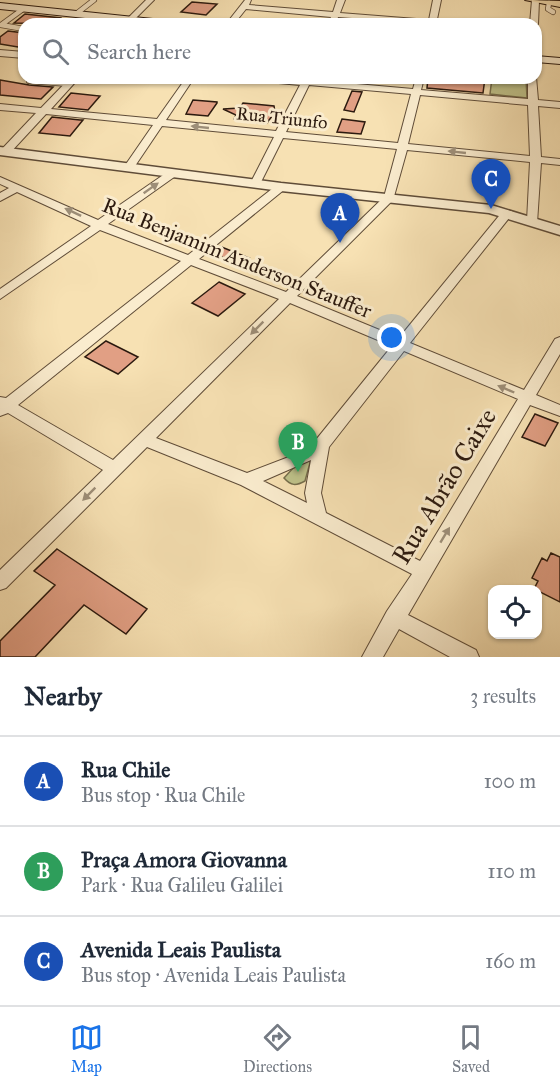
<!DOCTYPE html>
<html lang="en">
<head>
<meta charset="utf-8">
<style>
  body { margin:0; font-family:"IM FELL Great Primer",serif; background:#f6f6f7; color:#1f2937 }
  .controls { position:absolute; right:18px; bottom:18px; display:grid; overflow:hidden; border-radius:12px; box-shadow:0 2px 4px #0004 }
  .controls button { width:54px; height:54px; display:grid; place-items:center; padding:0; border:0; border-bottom:2px solid #e0e1e3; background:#fff; color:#1f2937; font:30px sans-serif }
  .you { position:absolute; left:392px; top:338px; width:21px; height:21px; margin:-15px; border:4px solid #fff; border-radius:50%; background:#1a73e8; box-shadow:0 0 0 9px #1a73e833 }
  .badge { display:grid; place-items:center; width:39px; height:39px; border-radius:50%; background:#1a73e8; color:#fff; font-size:20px; font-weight:700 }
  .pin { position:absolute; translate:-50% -50px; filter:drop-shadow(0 2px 3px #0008) }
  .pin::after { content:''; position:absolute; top:32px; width:21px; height:18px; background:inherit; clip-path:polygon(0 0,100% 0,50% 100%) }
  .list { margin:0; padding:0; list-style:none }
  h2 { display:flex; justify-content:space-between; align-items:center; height:78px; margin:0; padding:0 24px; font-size:26px }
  h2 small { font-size:20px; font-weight:400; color:#747a83 }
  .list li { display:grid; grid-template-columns:39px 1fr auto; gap:18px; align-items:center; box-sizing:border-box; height:90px; padding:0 24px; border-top:2px solid #e0e1e3 }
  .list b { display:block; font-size:22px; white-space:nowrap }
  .list p { margin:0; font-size:20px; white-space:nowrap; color:#747a83 }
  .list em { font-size:20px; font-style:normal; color:#747a83 }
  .icon { flex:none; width:33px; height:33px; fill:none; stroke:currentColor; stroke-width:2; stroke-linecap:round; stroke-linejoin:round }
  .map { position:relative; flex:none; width:560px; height:657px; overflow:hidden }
  .search { position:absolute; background:#fff; box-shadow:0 2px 4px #0004; left:18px; right:18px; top:18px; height:66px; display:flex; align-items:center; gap:15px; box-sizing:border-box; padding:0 21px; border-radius:18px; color:#747a83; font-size:22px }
  .sheet { height:348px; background:#fff }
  nav { display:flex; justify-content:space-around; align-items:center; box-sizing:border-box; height:84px; border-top:2px solid #e0e1e3; background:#fff; font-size:16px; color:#747a83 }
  nav a { display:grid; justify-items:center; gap:3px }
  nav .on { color:#1a73e8 }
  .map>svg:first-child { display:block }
  .green { fill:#bfc28a; stroke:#766e4c; stroke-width:1.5 }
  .building { fill:#e19f84; stroke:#2c1a0f; stroke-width:1.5 }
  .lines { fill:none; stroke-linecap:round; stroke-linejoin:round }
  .service-casing { stroke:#5f4c38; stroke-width:6 }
  .minor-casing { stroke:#5f4c38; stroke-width:2 }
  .tertiary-casing { stroke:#5f4c38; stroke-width:3 }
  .secondary-casing { stroke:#2c1a0f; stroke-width:2 }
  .primary-casing { stroke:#2c1a0f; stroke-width:2 }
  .service { stroke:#faecce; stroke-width:4.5 }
  .minor { fill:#faecce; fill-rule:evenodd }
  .tertiary { fill:#faecce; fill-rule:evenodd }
  .secondary { fill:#faecce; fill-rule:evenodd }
  .primary { fill:#f7e1b3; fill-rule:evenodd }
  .oneway { fill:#9d8e78 }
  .labels { text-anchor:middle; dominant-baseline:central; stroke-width:6; stroke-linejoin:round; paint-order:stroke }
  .far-street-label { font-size:18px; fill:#2c1a0f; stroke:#faecce }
  .street-label { font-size:21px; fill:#2c1a0f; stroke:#faecce }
  .near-street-label { font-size:26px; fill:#2c1a0f; stroke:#faecce }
</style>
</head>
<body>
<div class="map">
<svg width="560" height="657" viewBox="0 0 560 657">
  <rect width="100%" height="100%" fill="#f7e1b3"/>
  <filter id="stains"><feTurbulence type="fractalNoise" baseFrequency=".00333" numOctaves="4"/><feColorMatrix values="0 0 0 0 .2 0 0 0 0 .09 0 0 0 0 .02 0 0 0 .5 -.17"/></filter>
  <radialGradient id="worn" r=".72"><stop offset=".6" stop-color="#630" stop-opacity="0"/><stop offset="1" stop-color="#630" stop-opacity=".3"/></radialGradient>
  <path class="green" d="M492,78H526L527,98L490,94Z
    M311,459L305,481C296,486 291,486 284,478L295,466Z"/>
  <path class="building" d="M192,2L217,4L206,15L181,12Z
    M25,14L61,18V24L14,23Z
    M8,31L24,33V41L18,47L0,44V37Z
    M428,78H485L483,93L427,88Z
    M0,80L29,85L53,87L41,99L0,95Z
    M352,91L362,92L354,112L344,110Z
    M71,93L100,96L88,110L59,107Z
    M193,100L217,102V103L208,116L186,114Z
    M243,103L274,106L275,112L267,123H255L234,119L236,115L223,109L240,108Z
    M52,117L80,120H83L70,136L39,133Z
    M342,119L365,122L361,134L337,132Z
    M219,246L249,258L240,265L211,252Z
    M219,282L245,294L218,316L192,303Z
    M106,341L138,357L118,374L85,357Z
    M535,414L558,423L545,446L522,437Z
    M57,549L147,609L126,634L84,605L35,657H0V641L55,585L34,571Z
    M551,553L560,557V602L534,589L538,581L532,578L542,558L547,561Z"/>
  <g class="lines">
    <g class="service-casing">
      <path id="service" d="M549,3L548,9L553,12
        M23,9L1,25L24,29
        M76,14L94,0
        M29,81L69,84"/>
    </g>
    <g class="minor-casing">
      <path id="minor" d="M146,0H154L130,24H122Z
        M245,0H251L249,5L333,12L337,0H345L340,13L429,20L433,0H441L436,24L338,17L336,24H328L331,17L246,9L234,24H226Z
        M532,0L539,1L538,24L536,26V24H530Z
        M0,50L24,52V58L0,56Z
        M536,77L538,100L560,102V108L538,106L541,157L560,159V165L541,163L537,223L533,224L527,221L530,162L407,150L393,200L297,296L399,338L503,211H511L513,213L410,343L524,390L555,339L560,337V354L536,395L560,405V416L530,405L408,615L476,650L479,657H450L399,629L383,657H362L387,611L412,574L241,485L147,447L6,588L0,590V570L103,470L8,413L0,416V397L6,398L181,261L100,230L0,299V289L91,226L17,192L0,201V193L9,188L0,184V177L98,220L169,171H177V175L108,224L188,255L277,185H285V189L199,259L286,292L384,197L397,149L283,138L260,184L255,187L250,184L274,137L162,126L133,169L129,170L124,167L153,125L46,114L9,154L5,155L0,152L1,150L36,113L0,110V104L41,108L70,78H79L51,109L157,119L186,78H194L166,120L276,131L300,85L257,81L253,78H312L311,80L413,89L416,78H424L421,90L528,99V78ZM309,85L411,94L398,143L286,132ZM420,95L528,105L530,156L408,144ZM191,265L279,299L113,460L18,405ZM290,303L392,346L315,441L294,455L247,473L156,438ZM404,351L518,399L420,561L326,513L321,493L329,447ZM311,460L305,493L307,503L263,481Z"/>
    </g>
    <g class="tertiary-casing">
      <path id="tertiary" d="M0,147L281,183L491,205L560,226V235L489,213L281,191L0,155Z"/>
    </g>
    <g class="secondary-casing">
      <path id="secondary" d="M0,3L172,21L177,24H142L0,9Z
        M536,56L560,58V64L536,62Z"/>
    </g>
    <g class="primary-casing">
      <path id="primary" d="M525,0L560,1V7Z"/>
    </g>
    <use href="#service" class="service"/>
    <use href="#minor" class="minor"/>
    <use href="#tertiary" class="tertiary"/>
    <use href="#secondary" class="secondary"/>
    <use href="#primary" class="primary"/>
  </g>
  <defs><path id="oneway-solid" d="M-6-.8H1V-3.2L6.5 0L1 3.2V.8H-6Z" transform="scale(1.5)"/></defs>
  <g class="oneway">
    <use href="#oneway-solid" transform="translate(200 127) rotate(-174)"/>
    <use href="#oneway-solid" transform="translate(457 152) rotate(-174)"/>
    <use href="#oneway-solid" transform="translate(151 188) rotate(-35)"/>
    <use href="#oneway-solid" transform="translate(73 212) rotate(-155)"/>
    <use href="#oneway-solid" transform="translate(257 328) rotate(135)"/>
    <use href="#oneway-solid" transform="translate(506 389) rotate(-157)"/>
    <use href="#oneway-solid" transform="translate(89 494) rotate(135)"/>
    <use href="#oneway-solid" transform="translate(445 535) rotate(-59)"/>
  </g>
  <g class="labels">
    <g class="far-street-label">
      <text transform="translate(282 118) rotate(6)">Rua Triunfo</text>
    </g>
    <g class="street-label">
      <text transform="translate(237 258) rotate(22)">Rua Benjamim Anderson Stauffer</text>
    </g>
    <g class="near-street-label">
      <text transform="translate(444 486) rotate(-59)">Rua Abrão Caixe</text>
    </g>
  </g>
  <rect width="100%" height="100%" filter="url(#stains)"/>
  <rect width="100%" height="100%" fill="url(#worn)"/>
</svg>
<div class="controls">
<button><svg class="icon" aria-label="locate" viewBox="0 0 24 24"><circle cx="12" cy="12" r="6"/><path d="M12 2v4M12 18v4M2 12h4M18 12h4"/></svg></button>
</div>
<div class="you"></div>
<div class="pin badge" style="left:340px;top:243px;background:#1a4fb4">A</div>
<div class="pin badge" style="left:298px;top:472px;background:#2e9e5b">B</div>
<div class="pin badge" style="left:491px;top:209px;background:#1a4fb4">C</div>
<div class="search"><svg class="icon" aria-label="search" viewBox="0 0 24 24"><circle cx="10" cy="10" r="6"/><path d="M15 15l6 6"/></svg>Search here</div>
</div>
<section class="sheet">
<h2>Nearby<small>3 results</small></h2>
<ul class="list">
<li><span class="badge" style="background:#1a4fb4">A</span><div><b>Rua Chile</b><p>Bus stop · Rua Chile</p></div><em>100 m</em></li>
<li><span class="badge" style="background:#2e9e5b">B</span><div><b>Praça Amora Giovanna</b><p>Park · Rua Galileu Galilei</p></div><em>110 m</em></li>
<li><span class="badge" style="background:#1a4fb4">C</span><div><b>Avenida Leais Paulista</b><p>Bus stop · Avenida Leais Paulista</p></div><em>160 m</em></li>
</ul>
</section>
<nav>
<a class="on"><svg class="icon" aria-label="map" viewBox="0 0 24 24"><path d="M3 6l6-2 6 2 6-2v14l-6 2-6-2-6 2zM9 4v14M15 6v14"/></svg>Map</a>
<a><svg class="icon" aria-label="directions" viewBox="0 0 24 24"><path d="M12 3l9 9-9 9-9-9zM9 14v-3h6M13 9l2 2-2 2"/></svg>Directions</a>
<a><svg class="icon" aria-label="saved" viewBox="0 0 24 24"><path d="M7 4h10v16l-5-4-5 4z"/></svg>Saved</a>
</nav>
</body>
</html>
